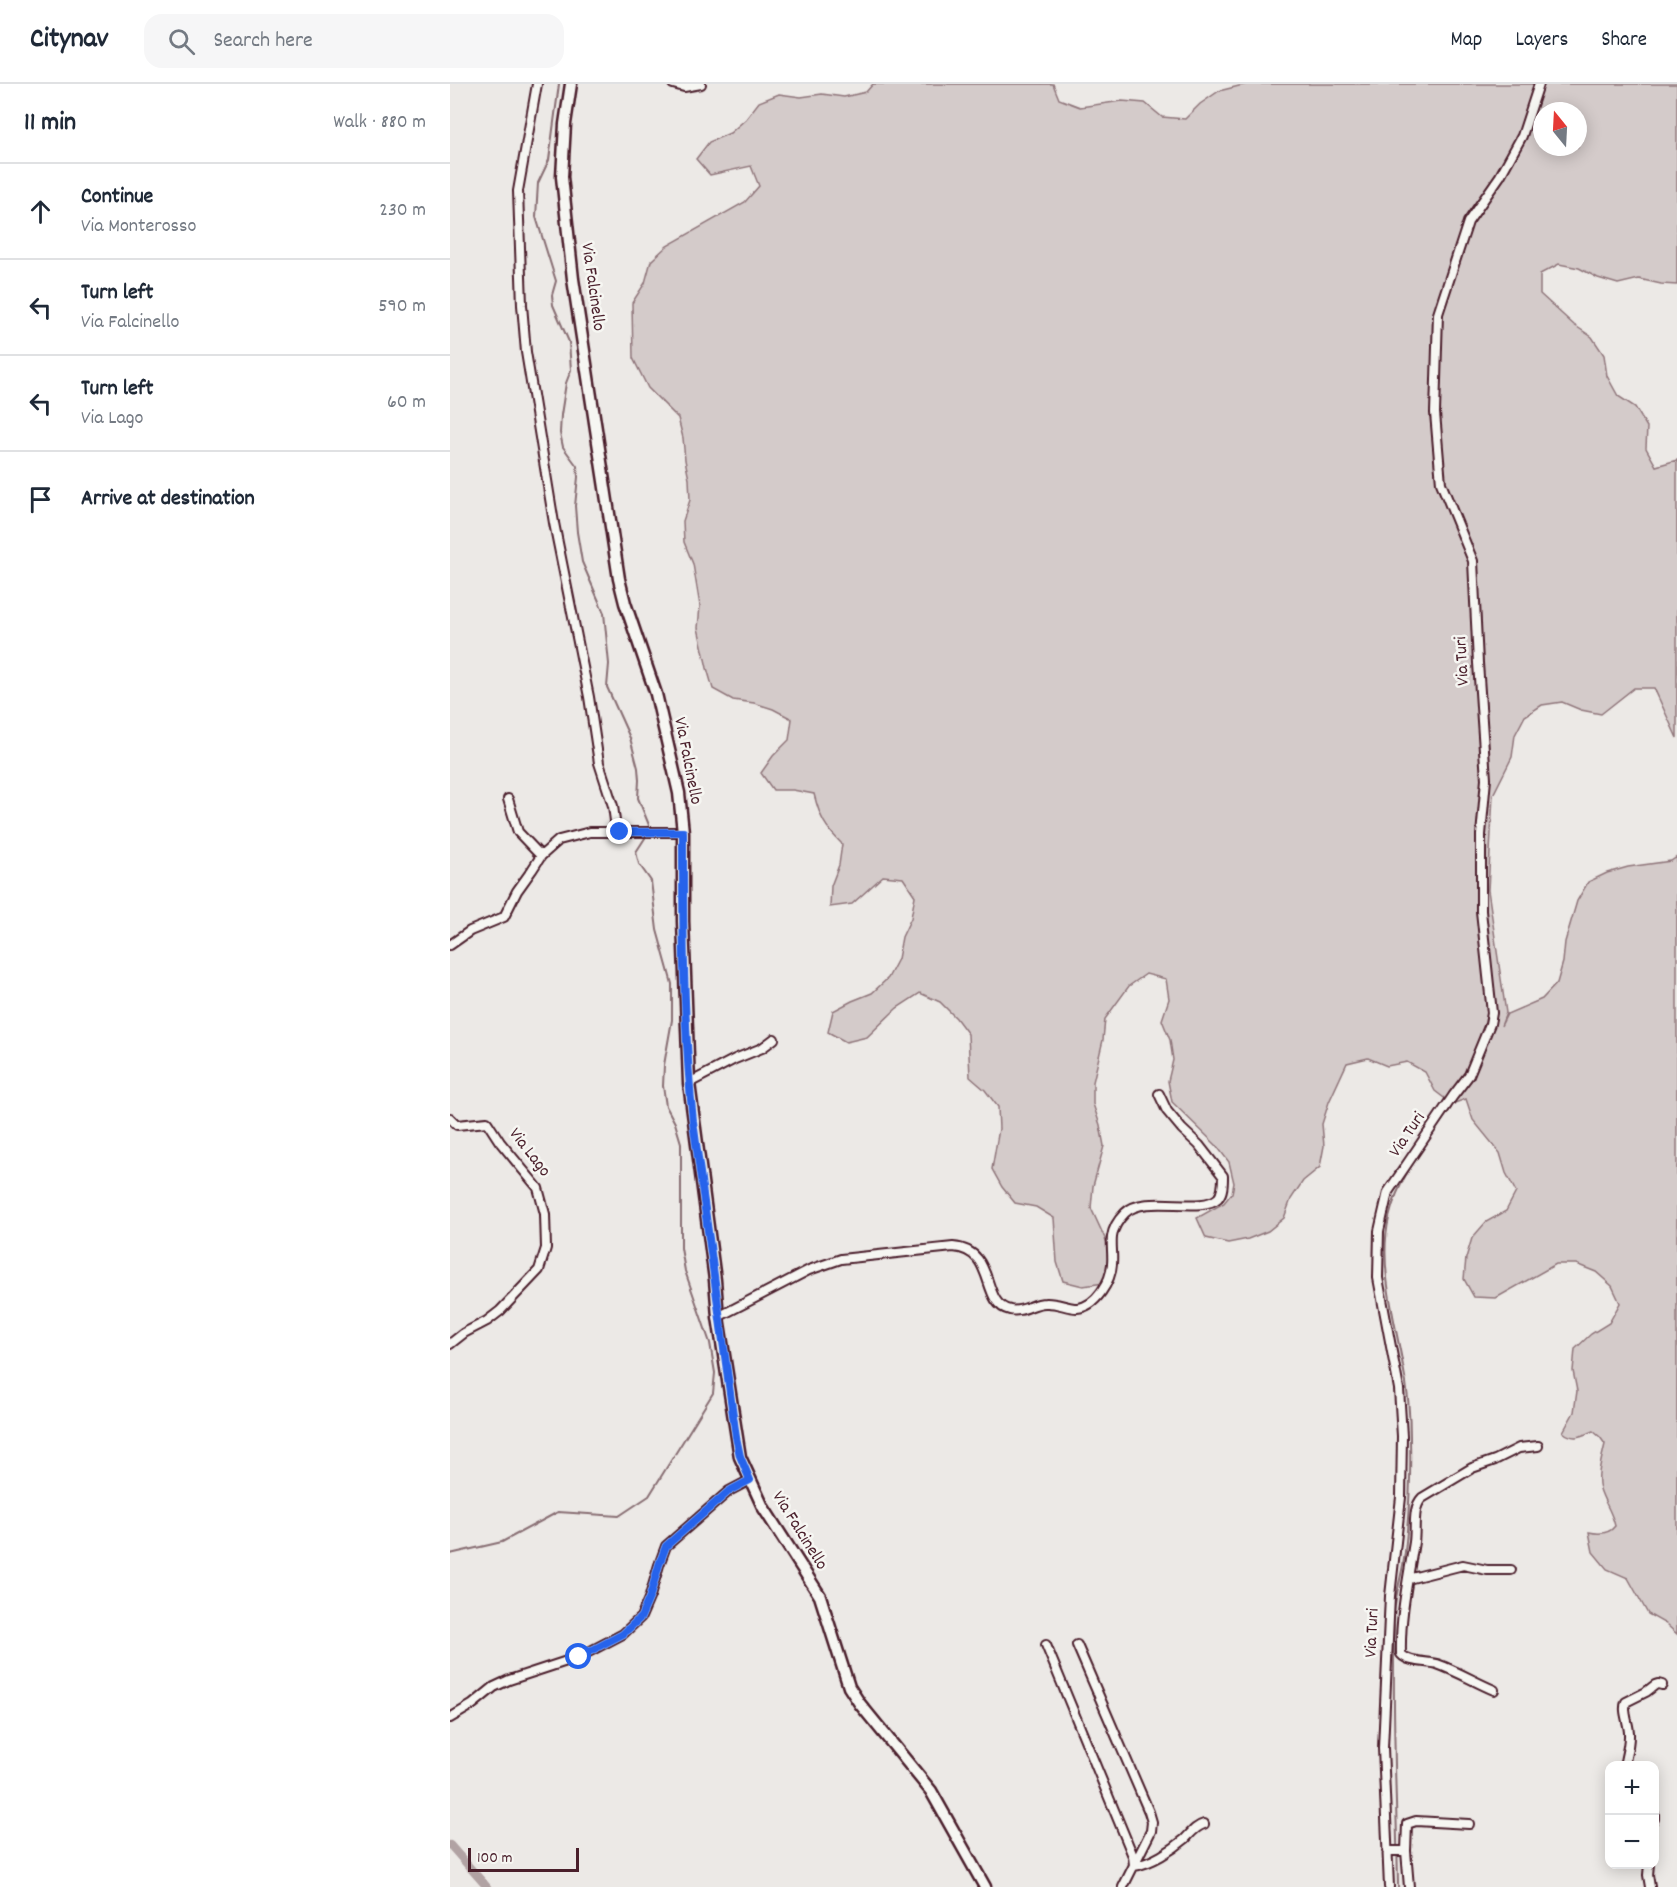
<!DOCTYPE html>
<html lang="en">
<head>
<meta charset="utf-8">
<style>
  body { margin:0; font-family:Dekko,sans-serif; background:#f6f6f7; color:#1f2937 }
  .controls { position:absolute; right:18px; bottom:18px; display:grid; overflow:hidden; border-radius:12px; box-shadow:0 3px 15px #0003 }
  .controls button { width:54px; height:54px; display:grid; place-items:center; padding:0; border:0; border-bottom:2px solid #e0e1e3; background:#fff; color:#1f2937; font:30px sans-serif }
  .compass { position:absolute; left:1083px; top:18px; width:54px; height:54px; border-radius:50%; background:#fff; box-shadow:0 3px 15px #0003; rotate:342deg }
  .scale { position:absolute; left:18px; bottom:15px; width:111px; box-sizing:border-box; padding-left:6px; border:3px solid #4a1f2b; border-top:0; font-size:16px; line-height:21px; white-space:nowrap; color:#4a1f2b; -webkit-text-stroke:4px #f6f6f2; paint-order:stroke }
  .stop { position:absolute; width:18px; height:18px; margin:-14px; border:4px solid #2563eb; border-radius:50%; background:#fff }
  .stop.end { background:#2563eb; border-color:#fff; box-shadow:0 2px 6px #0008 }
  .list { margin:0; padding:0; list-style:none }
  h2 { display:flex; justify-content:space-between; align-items:center; height:78px; margin:0; padding:0 24px; font-size:26px }
  h2 small { font-size:20px; font-weight:400; color:#747a83 }
  .list li { display:grid; grid-template-columns:39px 1fr auto; gap:18px; align-items:center; box-sizing:border-box; height:96px; padding:0 24px; border-top:2px solid #e0e1e3 }
  .list b { display:block; font-size:22px; white-space:nowrap }
  .list p { margin:0; font-size:20px; white-space:nowrap; color:#747a83 }
  .list em { font-size:20px; font-style:normal; color:#747a83 }
  .icon { flex:none; width:33px; height:33px; fill:none; stroke:currentColor; stroke-width:2; stroke-linecap:round; stroke-linejoin:round }
  .map { position:relative; flex:none; width:1227px; height:1803px; overflow:hidden }
  header { display:flex; align-items:center; gap:36px; box-sizing:border-box; height:84px; padding:0 30px; background:#fff; border-bottom:2px solid #e0e1e3 }
  header strong { font-size:28px }
  nav { display:flex; gap:33px; margin-inline-start:auto; font-size:21px }
  .search { width:420px; height:54px; background:#f6f6f7; display:flex; align-items:center; gap:15px; box-sizing:border-box; padding:0 21px; border-radius:18px; color:#747a83; font-size:22px }
  main { display:flex }
  aside { flex:1; background:#fff }
  .map>svg:first-child { display:block }
  .green { fill:#d4cbca; stroke:#8f757a; stroke-width:1.5; fill-rule:evenodd }
  .lines { fill:none; stroke-linecap:round; stroke-linejoin:round }
  .stream { stroke:#886e73; stroke-width:2 }
  .canal { stroke:#b1a2a3; stroke-width:8 }
  .street-casing { stroke:#4a1f2b; stroke-width:12 }
  .secondary-casing { stroke:#4a1f2b; stroke-width:15 }
  .street { stroke:#f6f6f2; stroke-width:8 }
  .secondary { stroke:#f6f6f2; stroke-width:10 }
  .route { stroke:#2563eb; stroke-width:8 }
  .labels { text-anchor:middle; dominant-baseline:central; stroke-width:5; stroke-linejoin:round; paint-order:stroke }
  .street-label { font-size:18px; fill:#4a1f2b; stroke:#f6f6f2 }
</style>
</head>
<body>
<header>
<strong>Citynav</strong>
<div class="search"><svg class="icon" aria-label="search" viewBox="0 0 24 24"><circle cx="10" cy="10" r="6"/><path d="M15 15l6 6"/></svg>Search here</div>
<nav><a>Map</a><a>Layers</a><a>Share</a></nav>
</header>
<main>
<aside>
<h2>11 min<small>Walk · 880 m</small></h2>
<ul class="list">
<li><svg class="icon" aria-label="ahead" viewBox="0 0 24 24"><path d="M12 20V5M6 11l6-6 6 6"/></svg><div><b>Continue</b><p>Via Monterosso</p></div><em>230 m</em></li>
<li><svg class="icon" aria-label="left" viewBox="0 0 24 24"><path d="M17 20v-9H6M10 6l-5 5 5 5"/></svg><div><b>Turn left</b><p>Via Falcinello</p></div><em>590 m</em></li>
<li><svg class="icon" aria-label="left" viewBox="0 0 24 24"><path d="M17 20v-9H6M10 6l-5 5 5 5"/></svg><div><b>Turn left</b><p>Via Lago</p></div><em>60 m</em></li>
<li><svg class="icon" aria-label="arrive" viewBox="0 0 24 24"><path d="M6 21V4h12l-3 4 3 4H6"/></svg><div><b>Arrive at destination</b></div></li>
</ul>
</aside>
<div class="map">
<svg width="1227" height="1803" viewBox="0 0 1227 1803">
  <rect width="100%" height="100%" fill="#ece9e6"/>
  <filter id="ink" filterUnits="userSpaceOnUse"><feTurbulence type="fractalNoise" baseFrequency=".0167" numOctaves="2"/><feDisplacementMap in="SourceGraphic" scale="12" xChannelSelector="R" yChannelSelector="G"/><feConvolveMatrix kernelMatrix="1 2 1 2 8 2 1 2 1" color-interpolation-filters="sRGB"/></filter>
  <g filter="url(#ink)">
    <path class="green" d="M423,0H603L609,15L630,23L672,17L695,19L712,33L735,35L750,20L769,7L797,0H1227V201L1211,200L1189,195L1168,200L1148,194L1129,184L1109,180L1090,190V210L1124,241L1142,253L1154,271L1157,292L1168,312L1185,323L1197,343L1196,364L1206,382L1227,376V654L1204,604H1184L1151,630L1131,626L1112,618L1092,621L1075,632L1065,651L1062,673L1043,711L1038,806L1056,929L1051,942L1057,930L1092,915L1107,899L1113,878L1115,858L1127,817L1138,798L1157,789L1178,783L1221,777L1227,773V1550L1216,1540L1198,1530L1178,1494L1157,1485L1143,1468L1139,1448C1148,1450 1159,1450 1165,1442C1162,1428 1154,1418 1150,1405C1146,1392 1152,1374 1155,1360L1150,1353L1143,1347C1131,1352 1124,1357 1113,1348L1124,1328L1127,1307L1123,1287L1125,1265L1141,1250L1159,1239L1170,1219L1162,1202L1146,1188L1126,1180H1106L1046,1214L1024,1213L1014,1195L1016,1174L1022,1154L1036,1138L1056,1127L1066,1108L1056,1089L1050,1069L1023,1036L1016,1015L1002,1020L985,1007L975,988L957,978L937,982L918,974L897,979L879,1018L872,1040L874,1062L870,1083L853,1097L841,1115L834,1134L818,1147L798,1155L778,1159L756,1154L747,1134L774,1119L782,1109L784,1099L779,1078L766,1061L722,1018L718,997L723,976L720,956L712,936L719,915L716,895L696,890L679,902L655,935L653,956L643,998V1020L650,1041L654,1062L643,1102L641,1124L658,1161L659,1182L654,1199L633,1202L613,1197L607,1178L604,1134L586,1123L565,1119L552,1103L542,1085L549,1045L548,1023L535,1006L520,993L518,950L506,934L490,918L470,909L447,924L417,953L396,958L378,948L383,927L402,917L422,909L438,894L448,875L452,853L461,834L465,812L453,794L433,792L402,820L380,823L381,802L389,781L392,760C375,743 370,734 364,710L343,706H323L311,689L323,672L339,656L342,635L323,625L304,619L283,616L263,605L257,584L248,544L250,522L243,480L234,458L233,437L240,416L239,395L235,376L233,354L228,334L198,304L183,274L182,219L195,199L201,177L217,162L295,118L309,102L301,82L260,91L246,75L259,58L280,49L296,35L309,18L329,10L351,13L372,10L394,13L416,8ZM1092,27H1128V63H1092Z"/>
    <g class="lines">
      <path class="stream" d="M109,0L99,76L88,99L86,133L106,197L102,211L103,221L119,258L121,286L116,299L111,331L110,349L113,363L127,382L128,393L125,422L127,448L132,478L154,529L159,580L157,603L180,654L188,684L189,696L188,714L199,741L198,746
        M0,1470L52,1458L108,1428L169,1432L199,1412L263,1309L265,1289L260,1259L235,1187L231,1164V1059L225,1039L216,1022L213,1002L214,981L222,936V900L207,846L201,797L189,780L186,768L197,751
        M948,1803C947,1729 943,1655 944,1580C944,1564 943,1547 944,1531C945,1509 953,1489 955,1468C959,1431 961,1392 960,1355C960,1330 958,1306 953,1282C945,1236 928,1181 939,1134C948,1093 977,1058 1001,1024"/>
      <path class="canal" d="M0,1761L37,1803"/>
      <g class="street-casing">
        <path id="street" d="M87,0L68,107L72,221L76,268L104,439L139,613L149,679L163,722L165,737L164,748
          M223,0L234,3L251,0
          M58,715L68,748L91,772
          M0,861L20,847L54,833L67,807L82,786L91,772L109,756L140,748H233
          M239,999L285,975L312,964L324,955
          M0,1034L7,1041L37,1038L50,1058L88,1104L95,1130L96,1164L89,1186L50,1227L37,1237L14,1249L0,1260
          M268,1233L359,1186L391,1175L503,1163C547,1166 530,1220 560,1226C572,1229 583,1219 595,1219C606,1218 617,1224 627,1224C646,1223 661,1197 662,1180C663,1171 661,1162 662,1153C663,1144 669,1135 675,1129C695,1109 751,1130 768,1114C773,1109 773,1099 773,1092L749,1061L732,1045L717,1027L709,1010
          M958,1495L1013,1481L1037,1486H1061
          M596,1561L683,1772L684,1781
          M627,1561L699,1728L702,1738L701,1747L673,1803
          M1044,1606C1025,1598 1007,1587 987,1580C976,1577 959,1579 951,1570C950,1531 958,1496 964,1458C966,1445 962,1424 972,1414L1022,1384L1045,1376L1069,1364L1088,1362
          M0,1634L22,1621L44,1603L59,1596L129,1573L173,1550L191,1533L200,1512L209,1481L216,1462L279,1407L300,1396
          M1174,1682C1176,1672 1179,1662 1179,1652C1180,1641 1172,1628 1176,1618L1196,1608L1205,1601L1208,1600L1212,1601
          M1204,1730V1735
          M937,1767H956
          M1199,1780L1198,1791L1200,1803
          M684,1782C701,1780 722,1766 735,1755C741,1749 746,1742 754,1740
          M939,1803L933,1664L940,1512L951,1413L952,1352L949,1305L928,1194L929,1147L938,1108L1003,1012L1019,991L1040,940L1042,929L1031,827V751L1036,695L1028,579L1023,477L991,399L985,329L988,230L1018,138L1050,92L1072,52L1089,0
          M959,1803L956,1767L957,1740L966,1737L1019,1740"/>
      </g>
      <g class="secondary-casing">
        <path id="secondary" d="M121,0L115,40L112,93L123,195L169,495L175,519L206,610L229,709L233,748V837L239,999L265,1196L268,1233L290,1373L313,1423L370,1512L399,1603L410,1620L481,1707L535,1803"/>
      </g>
      <use href="#street" class="street"/>
      <use href="#secondary" class="secondary"/>
    </g>
  </g>
  <g class="lines" filter="url(#ink)">
    <path class="route" d="M129,1573L173,1550L191,1533L200,1512L209,1481L216,1462L279,1407L300,1396L290,1372L286,1353L243,1037C233,941 233,844 233,748H170"/>
  </g>
  <g class="labels">
    <g class="street-label">
      <text transform="translate(142 203) rotate(82)">Via Falcinello</text>
      <text transform="translate(1013 577) rotate(-93)">Via Turi</text>
      <text transform="translate(237 677) rotate(79)">Via Falcinello</text>
      <text transform="translate(958 1051) rotate(-56)">Via Turi</text>
      <text transform="translate(79 1069) rotate(52)">Via Lago</text>
      <text transform="translate(349 1447) rotate(58)">Via Falcinello</text>
      <text transform="translate(923 1549) rotate(-87)">Via Turi</text>
    </g>
  </g>
</svg>
<div class="controls">
<button>+</button>
<button>−</button>
</div>
<svg class="compass" viewBox="-18 -18 36 36"><path d="M0-13l5 13h-10z" fill="#e53935"/><path d="M0 13l5-13h-10z" fill="#747a83"/></svg>
<div class="scale">100 m</div>
<div class="stop" style="left:129px;top:1573px"></div>
<div class="stop end" style="left:170px;top:748px"></div>
</div>
</main>
</body>
</html>
